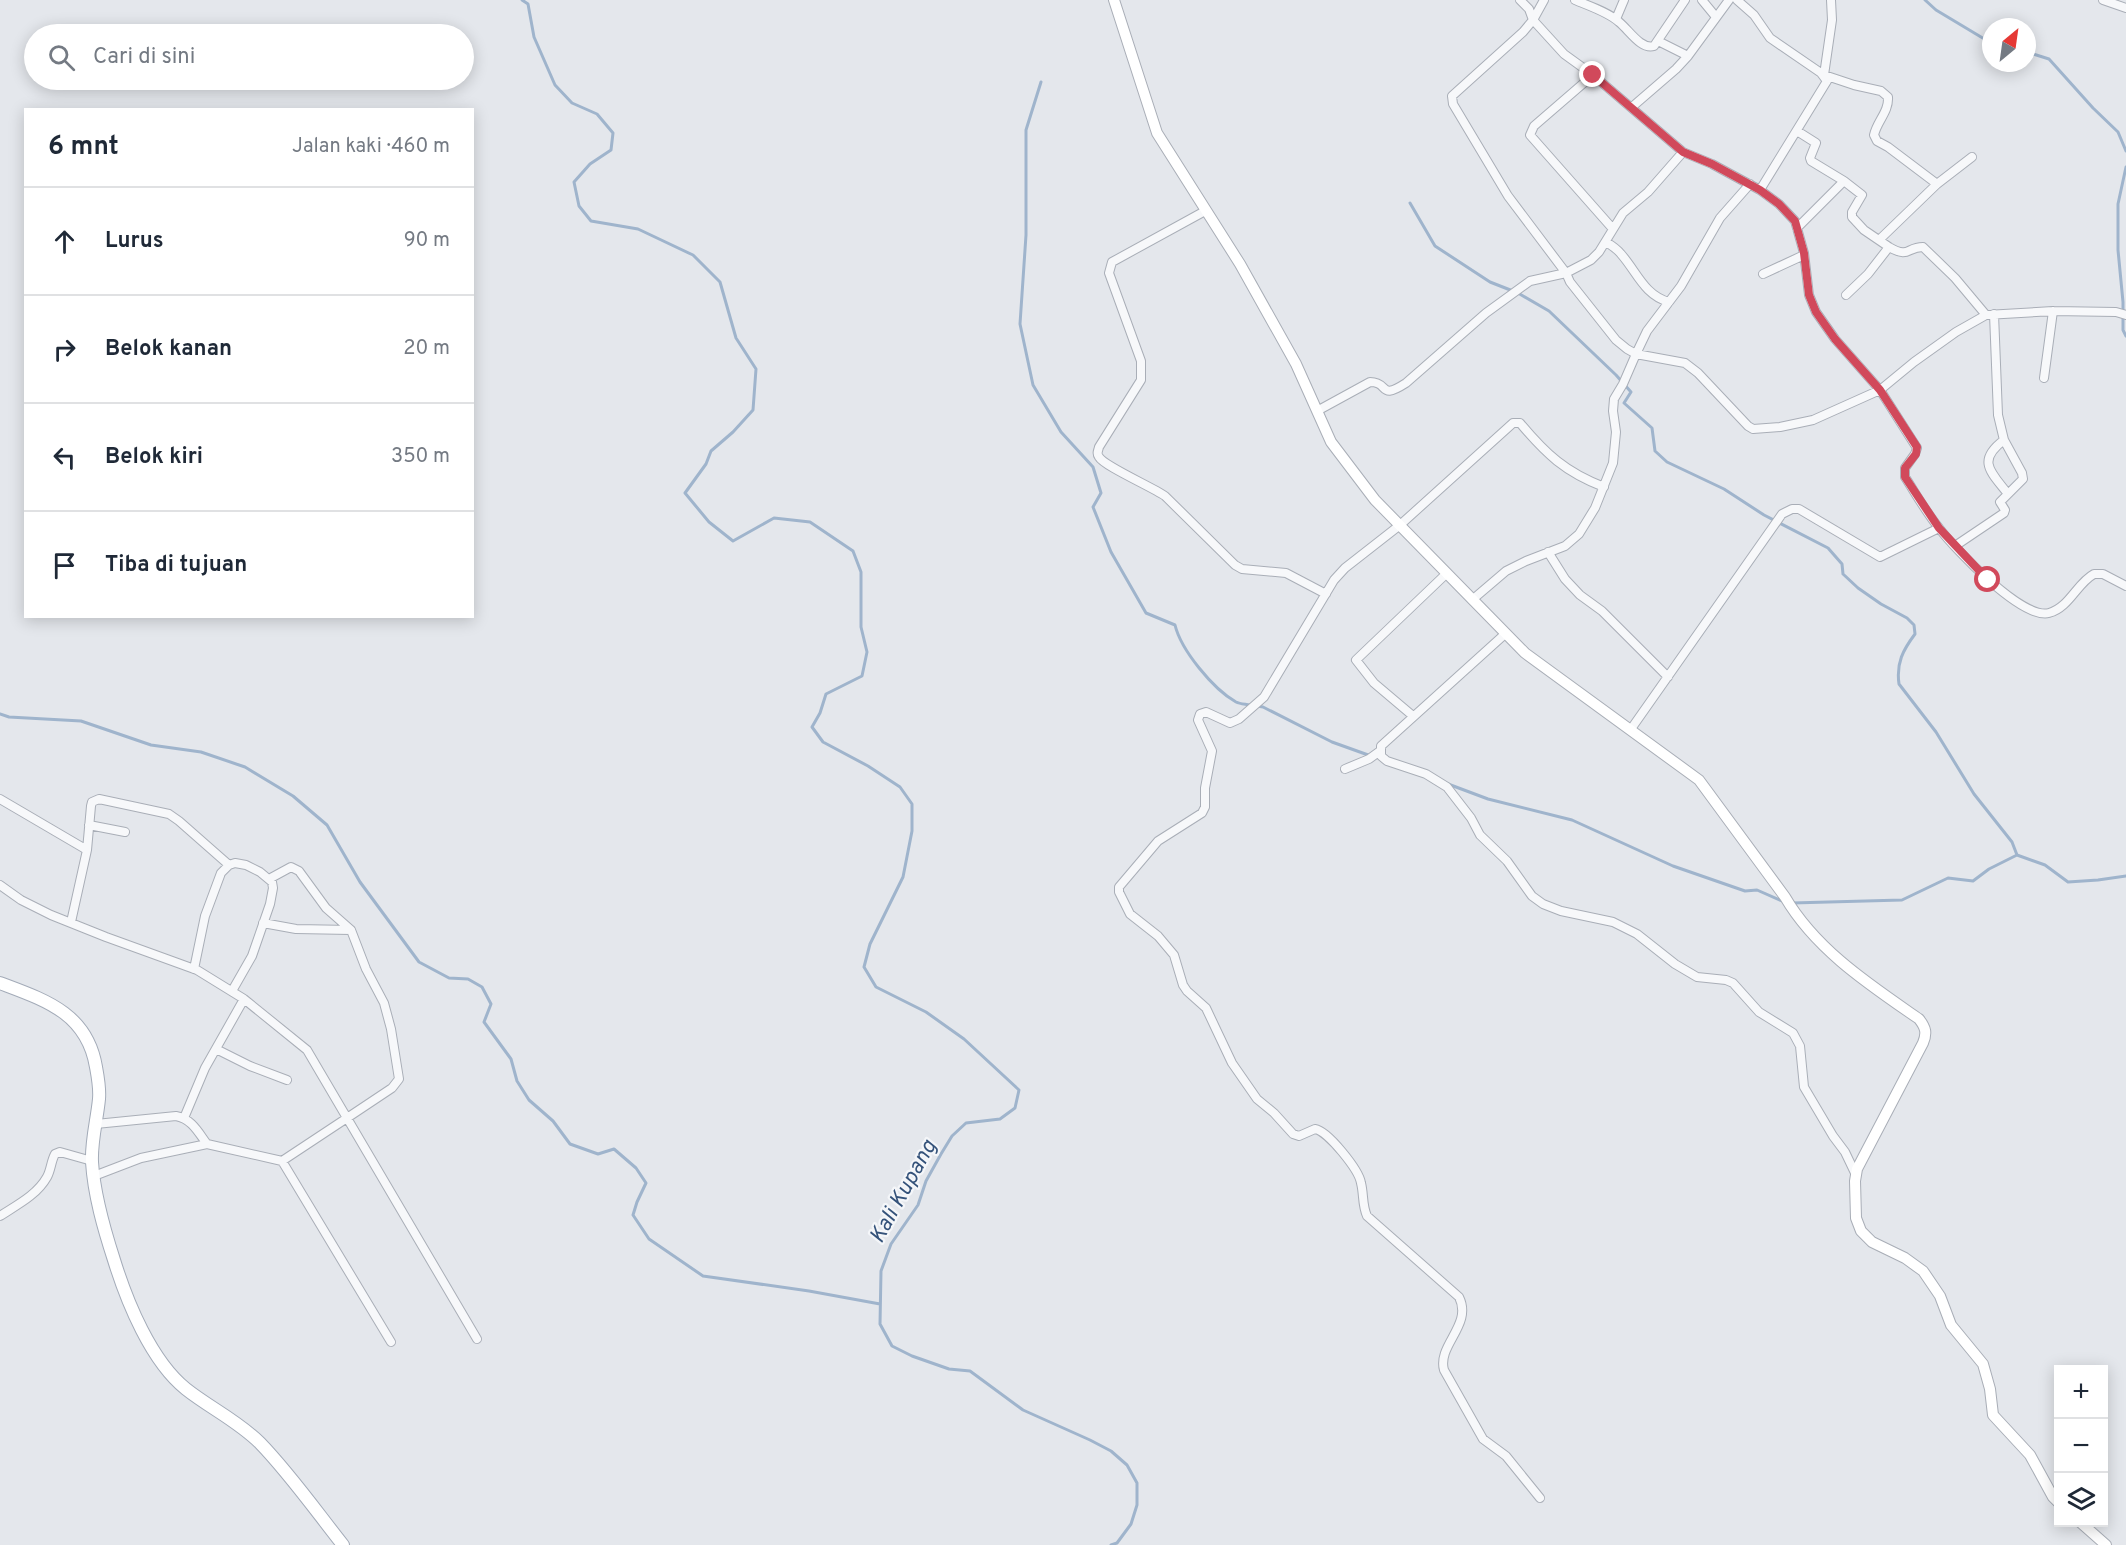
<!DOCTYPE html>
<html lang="id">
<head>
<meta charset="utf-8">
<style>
  body { margin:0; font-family:Overpass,sans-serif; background:#f6f6f7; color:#1f2937 }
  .controls { position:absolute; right:18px; bottom:18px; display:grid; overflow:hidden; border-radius:0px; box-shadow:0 3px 15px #0003 }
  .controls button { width:54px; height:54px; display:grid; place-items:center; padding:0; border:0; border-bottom:2px solid #e0e1e3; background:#fff; color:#1f2937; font:30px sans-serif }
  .compass { position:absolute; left:1982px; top:18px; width:54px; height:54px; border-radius:50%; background:#fff; box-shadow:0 3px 15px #0003; rotate:29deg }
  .stop { position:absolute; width:18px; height:18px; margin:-14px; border:4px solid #d1495b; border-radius:50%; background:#fff }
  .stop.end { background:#d1495b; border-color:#fff; box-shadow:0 2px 6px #0008 }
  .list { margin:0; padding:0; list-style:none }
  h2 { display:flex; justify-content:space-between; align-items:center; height:78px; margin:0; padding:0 24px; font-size:26px }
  h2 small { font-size:20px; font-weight:400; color:#747a83 }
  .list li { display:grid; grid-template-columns:39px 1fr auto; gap:18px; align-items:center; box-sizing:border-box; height:108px; padding:0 24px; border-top:2px solid #e0e1e3 }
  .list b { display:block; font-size:22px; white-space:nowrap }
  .list em { font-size:20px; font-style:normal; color:#747a83 }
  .icon { flex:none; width:33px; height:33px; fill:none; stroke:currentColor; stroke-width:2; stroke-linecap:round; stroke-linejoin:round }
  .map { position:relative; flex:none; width:2126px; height:1545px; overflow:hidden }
  .search { position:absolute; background:#fff; box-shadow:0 3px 15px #0003; left:24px; top:24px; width:450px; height:66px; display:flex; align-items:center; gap:15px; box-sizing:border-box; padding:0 21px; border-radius:33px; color:#747a83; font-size:22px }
  .panel { position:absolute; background:#fff; box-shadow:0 3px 15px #0003; left:24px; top:108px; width:450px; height:510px; border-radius:0px }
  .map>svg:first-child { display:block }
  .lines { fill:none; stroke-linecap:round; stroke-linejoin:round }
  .stream { stroke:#9fb4cc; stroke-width:3 }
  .street-casing { stroke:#a9aeb7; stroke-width:10 }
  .secondary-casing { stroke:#a9aeb7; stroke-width:12 }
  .primary-casing { stroke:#a3abb8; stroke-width:14 }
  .street { stroke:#f7f8fa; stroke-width:8 }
  .secondary { stroke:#fff; stroke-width:10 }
  .primary { stroke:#fff; stroke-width:12 }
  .route { stroke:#d1495b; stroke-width:8 }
  .labels { text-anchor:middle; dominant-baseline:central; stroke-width:4.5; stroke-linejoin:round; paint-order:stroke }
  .water-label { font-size:22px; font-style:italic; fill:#34527a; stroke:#f4f6f9 }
</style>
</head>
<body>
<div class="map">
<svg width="2126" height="1545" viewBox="0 0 2126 1545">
  <rect width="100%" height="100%" fill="#e4e7ec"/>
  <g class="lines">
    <path class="stream" d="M522,0L528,4L534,37L555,85L572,103L597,114L613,133L611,150L590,164L574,182L579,206L591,221L638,229L693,255L720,282L736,338L756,369L753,410L733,432L711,451L706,464L685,493L709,522L733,541L774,518L810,522L853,551L861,572V627L867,652L862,676L826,694L820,713L812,727L823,742L868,766L900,787L912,804V831L903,877L870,944L864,967L876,987L926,1012L964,1039L1019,1090L1015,1108L1000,1119L966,1123L952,1136L941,1154L926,1181L918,1205L891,1244L881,1271L880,1324L892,1346L912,1356L949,1369L970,1371L1023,1410L1090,1440L1111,1451L1127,1465L1137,1483V1505L1131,1524L1117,1543L1111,1545
      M1925,0L1936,10L1991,43
      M2027,52L2049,59L2093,108L2118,132L2126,151
      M1041,82L1026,130V235L1020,324L1033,385L1061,432L1093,467L1101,493L1093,507L1111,552L1146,613L1175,625C1181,650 1213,689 1236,702C1240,704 1245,704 1250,705
      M2126,167L2118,204V250L2123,302V330L2126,336
      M1410,203L1435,246L1490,282L1518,293L1549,311L1616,375L1631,392L1624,403L1652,428L1655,451L1667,462L1724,489L1764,515L1828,548L1842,564L1843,574L1858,588L1881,604L1907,618L1914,625L1915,634C1903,650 1896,663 1899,684L1936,732L1974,794L2012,842L2017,855
      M1257,706L1263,707L1332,742L1371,756
      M0,714L9,717L81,721L151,745L201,752L245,767L293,796L327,825L360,882L419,962L449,978L468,979L482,987L491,1004L484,1022L511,1059L517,1081L529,1100L553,1121L570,1144L598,1154L614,1149L636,1168L646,1183L637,1202L633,1215L649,1239L703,1276L809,1291L880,1304
      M1448,784L1488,799L1572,820L1673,866L1745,891L1757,890L1782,901
      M1792,903L1902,900L1948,878L1973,881L1989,869L2017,855L2045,865L2068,882L2098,880L2126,876"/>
    <g class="street-casing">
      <path id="street" d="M1520,0L1529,9L1533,20L1564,54L1593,75L1683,152L1712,164L1760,190L1779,204L1795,221L1804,253L1809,295L1816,312L1835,339L1880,390L1917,448L1915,454L1905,468V477C1916,494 1926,512 1939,528C1955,549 2022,620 2049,613C2069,608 2077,583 2094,574H2103L2126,586
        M1544,0L1533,20L1523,32L1452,96L1453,104L1508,196L1566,273L1570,282L1616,340L1627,349L1636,354L1685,363L1698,373L1748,426L1753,429L1780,427L1813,420L1880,390L1914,362L1956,332L1986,315L2053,311L2116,312L2126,315
        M1575,0C1589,6 1608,12 1619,22C1629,30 1641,50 1654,46L1685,0
        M1702,0L1716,17
        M1737,0L1754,15L1770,38L1821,73L1827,81L1760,190
        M1831,0L1832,20L1824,75L1854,85L1881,91L1888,97C1889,112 1877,121 1874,135L1877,141L1888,147L1937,184
        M2103,0L2126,8
        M1616,19L1624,0
        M1658,41L1688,56
        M1593,75L1534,126L1530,135L1613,229
        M1632,107L1676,69L1688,56L1729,0
        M1797,131L1816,143L1810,158L1811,161L1844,181L1862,195L1852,212V217L1864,230L1889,247
        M1205,211L1112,262L1109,273L1141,361V380L1099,447C1098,452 1096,453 1099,457C1104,466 1152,487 1165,496L1235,565L1242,569L1286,573L1326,594
        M1797,228L1844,181
        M1879,240L1937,184L1972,157
        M1606,242C1611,245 1617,249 1621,254C1637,272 1644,295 1669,302
        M1763,274L1804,255
        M1846,295L1868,274L1889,247C1910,259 1906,247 1923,247L1955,278L1986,315
        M2044,378L2053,311
        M1317,411L1370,382C1390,382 1378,401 1406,383L1486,313L1530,281L1566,273L1591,260L1599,252L1623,213L1648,192L1683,152
        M2004,440L2022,473L2023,479L2008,494
        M1955,546L2004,513L2005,510L2000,502L2008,494C1991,472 1976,461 2004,440L1998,415L1994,314
        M1548,552L1565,579L1580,595L1602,611L1668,677
        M1472,600L1506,571L1526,561L1565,546L1579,534L1595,508L1613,463L1616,432L1613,411L1614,399L1623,384L1636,354L1647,331L1681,286L1720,218L1750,184
        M1505,634L1381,746V756L1387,761L1426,774L1447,787L1471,818L1480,835L1507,861L1532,896L1543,904L1561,911L1613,922L1637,934L1675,964L1697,977L1726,980L1733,983L1759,1012L1793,1033L1800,1046L1804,1087L1833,1136L1845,1152L1856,1175
        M1413,716L1374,683L1356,660L1446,574
        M1631,729L1782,514L1792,509H1799L1880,557L1939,528
        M1345,769L1369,759L1380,751
        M0,799L87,850L71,922
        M89,825L125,832
        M87,850L91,806L92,802L99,799L169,814L179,821L229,865
        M269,879L291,867L299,871L326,908L351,930
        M0,885L21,900L51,915L106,937L197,970L244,999L307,1050L347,1118L392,1088L399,1079L391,1029L384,1003L366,969L351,930L296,929L263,923
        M194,969L205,916L221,873L229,865L235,863L246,865L260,872L272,882L273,888L270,904L252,956L232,991
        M216,1049L250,1066L287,1080
        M184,1118L205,1068L244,999
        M96,1124L176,1116C192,1119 198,1132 207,1144
        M282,1161L391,1342
        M94,1176L141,1158L207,1144L282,1161L347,1118L477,1339
        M0,1216C17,1205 37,1195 47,1177C51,1170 51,1161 55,1154L60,1152L92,1161
        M1540,1498L1506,1456L1483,1439L1444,1370C1437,1345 1473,1325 1459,1297L1367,1216C1362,1205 1364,1195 1361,1183C1359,1170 1328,1131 1315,1129L1299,1136L1293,1134L1274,1113L1257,1099L1232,1063L1206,1008L1187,991L1183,985L1174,955L1158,936L1130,914L1119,892V887L1158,841L1202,813L1205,807V788L1212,751L1198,720L1200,714L1206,712L1230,723L1239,719L1264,697L1334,580L1345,568L1400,525L1513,423H1520C1546,454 1565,472 1604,487"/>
    </g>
    <g class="secondary-casing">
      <path id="secondary" d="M1114,0L1157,133L1240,264L1296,364L1331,442L1375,500L1525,653L1699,780L1785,897C1816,950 1870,985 1919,1019C1926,1028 1927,1033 1923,1043L1857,1169L1855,1181L1856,1218L1861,1231L1872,1242L1905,1258L1923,1271L1940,1296L1951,1325L1983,1364L1990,1389L1993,1415L2030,1455L2053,1497L2058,1502
        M2080,1522L2106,1545"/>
    </g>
    <g class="primary-casing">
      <path id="primary" d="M0,983C45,1000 87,1013 96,1067C98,1078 100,1088 99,1099C97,1120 91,1141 92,1162C94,1195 104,1229 114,1260C127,1302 151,1361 186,1389C210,1408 238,1421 260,1443C290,1474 316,1511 343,1545"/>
    </g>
    <use href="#street" class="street"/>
    <use href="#secondary" class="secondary"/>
    <use href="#primary" class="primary"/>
  </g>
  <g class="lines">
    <path class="route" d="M1593,75L1683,152L1712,164L1760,190L1779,204L1795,221L1804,253L1809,295L1816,312L1835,339L1880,390L1917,447L1916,454L1905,468V477L1939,528L1988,580"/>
  </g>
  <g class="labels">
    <g class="water-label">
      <text transform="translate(904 1192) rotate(-61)">Kali Kupang</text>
    </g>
  </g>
</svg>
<div class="controls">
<button>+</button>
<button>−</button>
<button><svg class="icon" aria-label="layers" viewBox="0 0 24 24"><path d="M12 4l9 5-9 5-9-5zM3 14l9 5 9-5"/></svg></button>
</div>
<svg class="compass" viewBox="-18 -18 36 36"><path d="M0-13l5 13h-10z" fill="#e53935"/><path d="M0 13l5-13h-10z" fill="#747a83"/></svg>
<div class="stop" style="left:1988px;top:580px"></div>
<div class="stop end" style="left:1593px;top:75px"></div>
<div class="search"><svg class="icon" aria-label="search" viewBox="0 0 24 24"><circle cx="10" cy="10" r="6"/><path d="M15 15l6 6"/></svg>Cari di sini</div>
<section class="panel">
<h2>6 mnt<small>Jalan kaki · 460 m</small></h2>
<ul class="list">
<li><svg class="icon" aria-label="ahead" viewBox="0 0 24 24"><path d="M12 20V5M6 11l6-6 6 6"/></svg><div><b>Lurus</b></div><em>90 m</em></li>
<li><svg class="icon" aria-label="right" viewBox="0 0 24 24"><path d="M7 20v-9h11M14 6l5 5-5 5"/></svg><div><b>Belok kanan</b></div><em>20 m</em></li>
<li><svg class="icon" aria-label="left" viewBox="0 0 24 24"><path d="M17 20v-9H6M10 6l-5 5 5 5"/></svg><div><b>Belok kiri</b></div><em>350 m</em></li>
<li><svg class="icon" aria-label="arrive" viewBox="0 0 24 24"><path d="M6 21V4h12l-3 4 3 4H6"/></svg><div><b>Tiba di tujuan</b></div></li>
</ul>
</section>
</div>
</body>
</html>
